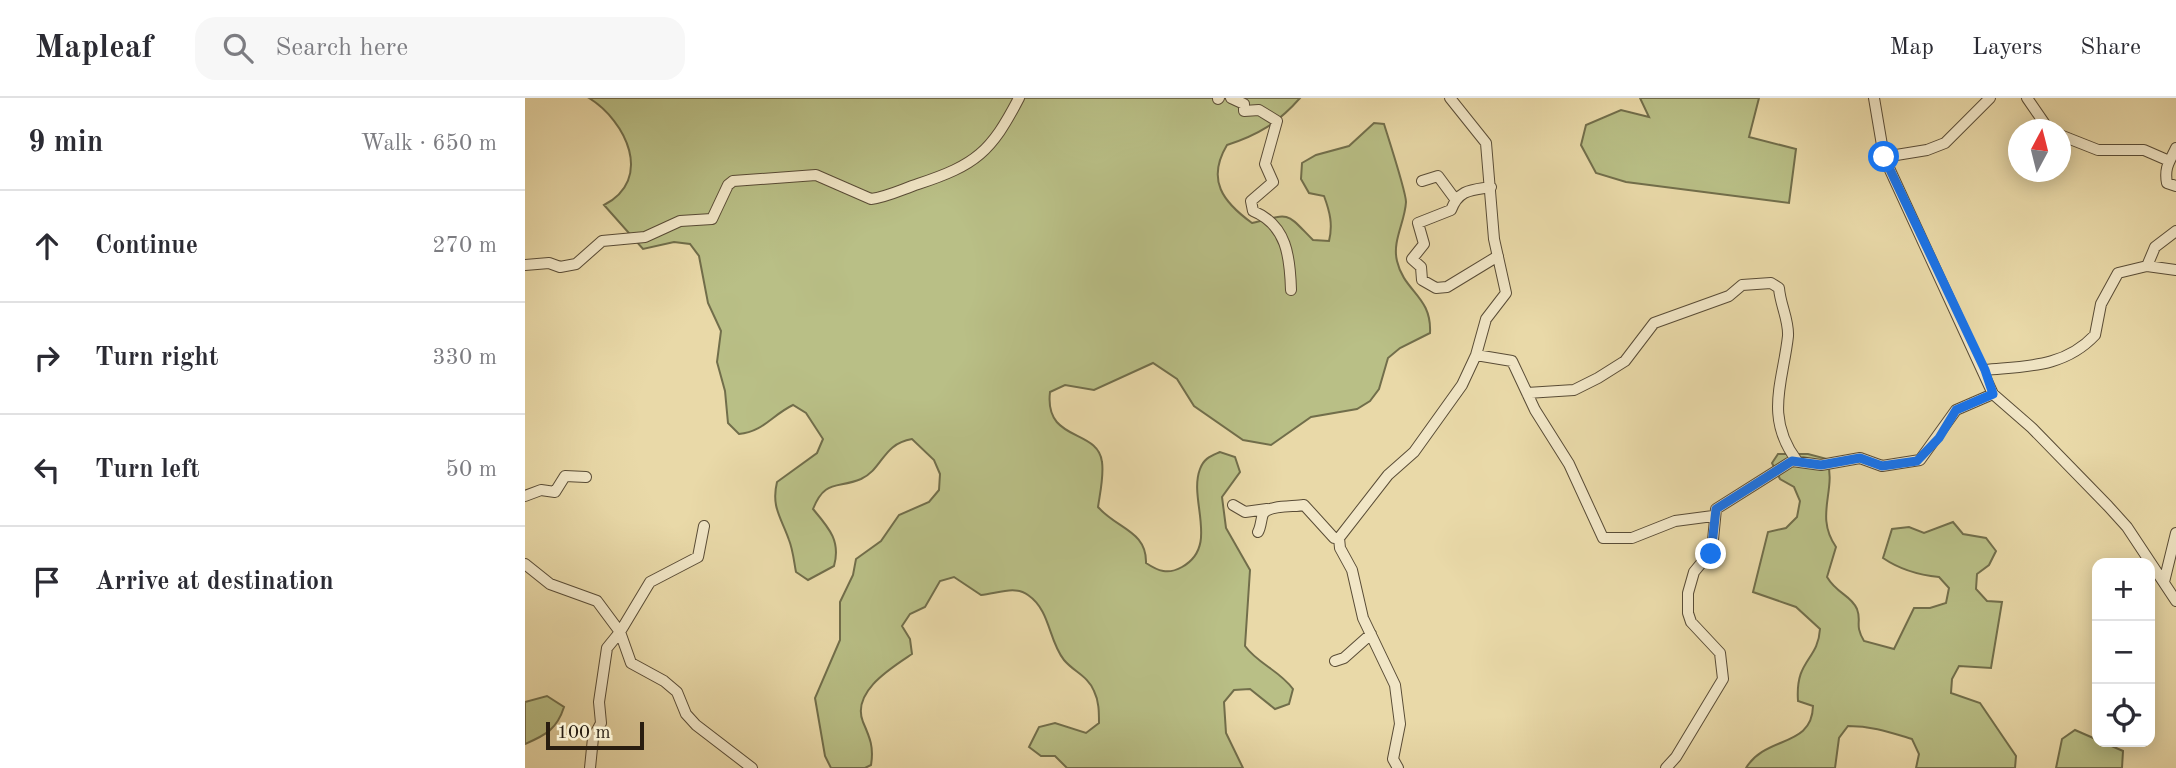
<!DOCTYPE html>
<html lang="en">
<head>
<meta charset="utf-8">
<style>
  body { margin:0; font-family:"Old Standard TT",serif; background:#f7f7f7; color:#2b2b33 }
  .controls { position:absolute; right:21px; bottom:21px; display:grid; overflow:hidden; border-radius:14px; box-shadow:0 4px 18px #0003 }
  .controls button { width:63px; height:63px; display:grid; place-items:center; padding:0; border:0; border-bottom:2px solid #e1e1e2; background:#fff; color:#2b2b33; font:35px sans-serif }
  .compass { position:absolute; left:1483px; top:21px; width:63px; height:63px; border-radius:50%; background:#fff; box-shadow:0 4px 18px #0003; rotate:7deg }
  .scale { position:absolute; left:21px; bottom:18px; width:98px; box-sizing:border-box; padding-left:7px; border:4px solid #291d10; border-top:0; font-size:19px; line-height:24px; white-space:nowrap; color:#291d10; -webkit-text-stroke:5px #f1e6c6; paint-order:stroke }
  .stop { position:absolute; width:21px; height:21px; margin:-16px; border:5px solid #1a73e8; border-radius:50%; background:#fff }
  .stop.end { background:#1a73e8; border-color:#fff; box-shadow:0 2px 7px #0008 }
  .list { margin:0; padding:0; list-style:none }
  h2 { display:flex; justify-content:space-between; align-items:center; height:91px; margin:0; padding:0 28px; font-size:30px }
  h2 small { font-size:23px; font-weight:400; color:#7c7c81 }
  .list li { display:grid; grid-template-columns:46px 1fr auto; gap:21px; align-items:center; box-sizing:border-box; height:112px; padding:0 28px; border-top:2px solid #e1e1e2 }
  .list b { display:block; font-size:26px; white-space:nowrap }
  .list em { font-size:23px; font-style:normal; color:#7c7c81 }
  .icon { flex:none; width:38px; height:38px; fill:none; stroke:currentColor; stroke-width:2; stroke-linecap:round; stroke-linejoin:round }
  .map { position:relative; flex:none; width:1651px; height:670px; overflow:hidden }
  header { display:flex; align-items:center; gap:42px; box-sizing:border-box; height:98px; padding:0 35px; background:#fff; border-bottom:2px solid #e1e1e2 }
  header strong { font-size:33px }
  nav { display:flex; gap:38px; margin-inline-start:auto; font-size:24px }
  .search { width:490px; height:63px; background:#f7f7f7; display:flex; align-items:center; gap:18px; box-sizing:border-box; padding:0 24px; border-radius:21px; color:#7c7c81; font-size:26px }
  main { display:flex }
  aside { flex:1; background:#fff }
  .map>svg:first-child { display:block }
  .green { fill:#b9bf86; stroke:#716e4b; stroke-width:2 }
  .lines { fill:none; stroke-linecap:round; stroke-linejoin:round }
  .minor-casing { stroke:#594c36; stroke-width:12 }
  .minor { stroke:#f1e6c6; stroke-width:10 }
  .route { stroke:#1a73e8; stroke-width:9 }
</style>
</head>
<body>
<header>
<strong>Mapleaf</strong>
<div class="search"><svg class="icon" aria-label="search" viewBox="0 0 24 24"><circle cx="10" cy="10" r="6"/><path d="M15 15l6 6"/></svg>Search here</div>
<nav><a>Map</a><a>Layers</a><a>Share</a></nav>
</header>
<main>
<aside>
<h2>9 min<small>Walk · 650 m</small></h2>
<ul class="list">
<li><svg class="icon" aria-label="ahead" viewBox="0 0 24 24"><path d="M12 20V5M6 11l6-6 6 6"/></svg><div><b>Continue</b></div><em>270 m</em></li>
<li><svg class="icon" aria-label="right" viewBox="0 0 24 24"><path d="M7 20v-9h11M14 6l5 5-5 5"/></svg><div><b>Turn right</b></div><em>330 m</em></li>
<li><svg class="icon" aria-label="left" viewBox="0 0 24 24"><path d="M17 20v-9H6M10 6l-5 5 5 5"/></svg><div><b>Turn left</b></div><em>50 m</em></li>
<li><svg class="icon" aria-label="arrive" viewBox="0 0 24 24"><path d="M6 21V4h12l-3 4 3 4H6"/></svg><div><b>Arrive at destination</b></div></li>
</ul>
</aside>
<div class="map">
<svg width="1651" height="670" viewBox="0 0 1651 670">
  <rect width="100%" height="100%" fill="#e9d9a8"/>
  <filter id="stains"><feTurbulence type="fractalNoise" baseFrequency=".00286" numOctaves="4"/><feColorMatrix values="0 0 0 0 .2 0 0 0 0 .09 0 0 0 0 .02 0 0 0 .5 -.17"/></filter>
  <radialGradient id="worn" r=".72"><stop offset=".6" stop-color="#630" stop-opacity="0"/><stop offset="1" stop-color="#630" stop-opacity=".3"/></radialGradient>
  <path class="green" d="M64,0H775C753,25 733,37 702,47C681,82 698,104 727,125C767,115 760,114 788,142L804,143C808,127 805,114 799,98L784,95L776,81L777,65L791,57L824,48L849,25L859,26C863,39 881,94 881,104C880,124 867,143 872,163C879,194 907,198 905,235L875,250L863,260L854,291L845,303L832,311L786,319L746,347L718,342L669,308L652,281L628,265L569,292L540,287L525,294C519,345 573,330 577,364C579,378 575,395 573,409C592,431 622,433 621,465C633,473 643,477 657,469C695,448 663,402 675,371C679,360 686,358 695,354L710,359L715,374L697,399L701,430L725,472L720,548C733,566 754,572 768,591L764,606L750,611L725,591L709,592L699,604L701,635L718,670H542L530,658H516L504,649L514,629L530,625L561,635L574,625C574,614 574,603 569,593C563,578 549,574 539,562C523,542 526,513 503,497C490,487 471,496 456,497L429,479L415,483L400,509L385,516L377,528L385,541L387,556C366,570 326,594 338,624C345,640 349,649 346,667L340,670H306L300,658L290,600L315,542V504L328,477L331,461L356,443L374,417L404,404L414,392L415,376L409,362L387,341C357,346 358,371 336,381C312,391 300,381 288,411C304,430 316,443 309,468L283,482L271,474C269,464 268,452 264,442C256,419 246,409 252,384L292,355L298,341L281,315L268,307C247,317 238,334 214,336L203,325L200,293L192,264L196,233L183,205L174,158L165,146L149,144L118,151L79,107C129,81 101,23 64,0Z
    M1115,0H1234L1224,39L1271,51L1264,105L1101,84L1071,75L1056,47L1061,27L1096,12L1124,19Z
    M1253,356H1283L1302,361C1312,393 1289,417 1311,449L1302,479C1312,496 1326,497 1332,511C1337,524 1329,526 1339,543L1369,551L1389,510H1405L1421,505L1424,490L1414,479C1394,477 1374,471 1358,460L1367,431L1384,429L1399,435L1428,424L1438,436L1461,440L1471,453L1464,467L1452,476L1451,491L1462,503L1477,504L1466,570L1434,568L1427,581L1426,595L1455,605L1491,658L1490,670H1391L1394,656L1387,641C1364,634 1347,628 1323,628L1314,640L1310,670H1221C1241,637 1287,650 1288,608L1273,603C1270,561 1293,563 1295,531L1271,509L1228,494L1243,434L1261,430L1272,419L1275,403L1269,389L1255,381L1247,365Z
    M22,598L39,609C32,631 21,637 0,646V604Z
    M1550,632L1598,653L1597,670H1531L1537,641Z"/>
  <g class="lines">
    <g class="minor-casing">
      <path id="minor" d="M706,0L719,6V13L734,12L752,23L740,66L748,84L726,103L728,113C762,127 765,159 766,192
        M1349,0L1359,59L1468,296L1507,330L1583,408L1602,429L1651,503
        M1502,0L1524,32
        M693,1L694,0
        M1535,37L1573,52H1619L1642,62
        M1651,50C1645,63 1639,69 1642,85L1651,88
        M1359,59L1402,52L1420,45L1465,0
        M897,83L913,78L930,101
        M966,89C947,92 934,91 926,112L893,125L899,146L887,161L896,169L897,182L911,190L922,189L973,158
        M0,167L24,165L35,169L51,166L77,143L120,139L155,123L187,121L203,87L208,83L291,77L346,101C362,99 378,91 393,86C451,67 466,54 494,0
        M1622,168L1630,149L1651,133
        M951,257L987,263L1010,312L1044,366L1078,440H1107L1150,423L1188,418
        M1460,272C1500,268 1539,270 1570,237L1576,206L1593,175L1622,168L1651,172
        M1002,295L1049,292L1073,280L1100,263L1129,225L1204,198L1217,187L1246,185L1254,190C1255,206 1264,222 1263,238C1258,284 1239,319 1272,363
        M0,398L16,392L30,394L40,378L61,379
        M708,407L720,414L742,411
        M733,434C736,429 736,421 738,416C743,407 769,409 779,407L809,440H814
        M0,466L25,486L72,503L95,534L106,565L139,583L152,594L161,616L171,627L227,670
        M1639,484L1651,435
        M810,563L819,560L846,536
        M65,670L68,640L76,625L74,604L82,550L95,534L125,484L173,459L179,428
        M873,670L868,661L875,626L870,587L838,520L827,472L815,450L814,440L863,377L889,354L937,287L951,257L961,221L981,195L969,141L961,45L925,0
        M1141,670L1151,659L1198,581L1195,555L1166,524L1163,515V495L1169,474L1187,452L1191,411L1267,363L1296,367L1335,360L1357,368L1395,362L1431,312L1468,296"/>
    </g>
    <use href="#minor" class="minor"/>
  </g>
  <g class="lines">
    <path class="route" d="M1186,456L1191,411L1267,363L1296,367L1335,360L1357,368L1392,363L1414,340L1431,312L1468,296L1460,272L1359,59"/>
  </g>
  <rect width="100%" height="100%" filter="url(#stains)"/>
  <rect width="100%" height="100%" fill="url(#worn)"/>
</svg>
<div class="controls">
<button>+</button>
<button>−</button>
<button><svg class="icon" aria-label="locate" viewBox="0 0 24 24"><circle cx="12" cy="12" r="6"/><path d="M12 2v4M12 18v4M2 12h4M18 12h4"/></svg></button>
</div>
<svg class="compass" viewBox="-18 -18 36 36"><path d="M0-13l5 13h-10z" fill="#e53935"/><path d="M0 13l5-13h-10z" fill="#7c7c81"/></svg>
<div class="scale">100 m</div>
<div class="stop" style="left:1359px;top:59px"></div>
<div class="stop end" style="left:1186px;top:456px"></div>
</div>
</main>
</body>
</html>
